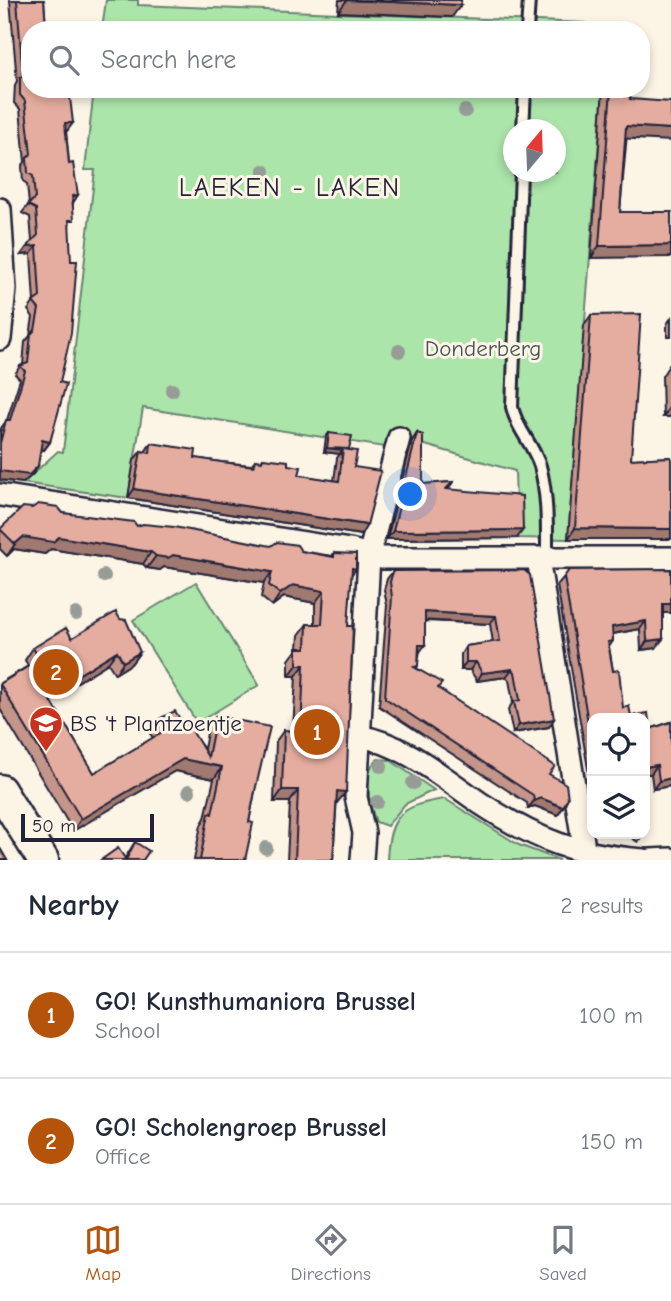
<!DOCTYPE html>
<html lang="en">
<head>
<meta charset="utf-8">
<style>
  body { margin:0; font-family:"Comic Neue",sans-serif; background:#f2f2f3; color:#1f2937 }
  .controls { position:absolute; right:21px; bottom:21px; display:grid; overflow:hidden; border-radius:14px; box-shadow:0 4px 10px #0003 }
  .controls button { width:63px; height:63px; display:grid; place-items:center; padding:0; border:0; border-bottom:2px solid #e0e1e3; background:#fff; color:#1f2937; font:35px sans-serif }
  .compass { position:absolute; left:503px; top:119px; width:63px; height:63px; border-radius:50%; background:#fff; box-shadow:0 4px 10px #0003; rotate:19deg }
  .scale { position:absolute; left:21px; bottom:18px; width:133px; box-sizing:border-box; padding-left:7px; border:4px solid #22223b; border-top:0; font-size:19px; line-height:24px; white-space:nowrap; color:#22223b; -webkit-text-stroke:5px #fcf5e5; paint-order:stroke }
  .you { position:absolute; left:411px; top:495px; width:24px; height:24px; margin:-18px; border:5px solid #fff; border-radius:50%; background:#1a73e8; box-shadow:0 0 0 10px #1a73e833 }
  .badge { display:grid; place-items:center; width:46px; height:46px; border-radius:50%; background:#b45309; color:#fff; font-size:23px; font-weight:700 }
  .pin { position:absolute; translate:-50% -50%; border:4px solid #fff; box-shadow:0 2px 7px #0006 }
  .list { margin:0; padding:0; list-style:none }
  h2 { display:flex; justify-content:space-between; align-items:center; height:91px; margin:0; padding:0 28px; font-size:30px }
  h2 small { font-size:23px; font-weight:400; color:#747a83 }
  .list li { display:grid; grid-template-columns:46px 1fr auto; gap:21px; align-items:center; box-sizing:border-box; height:126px; padding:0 28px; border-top:2px solid #e0e1e3 }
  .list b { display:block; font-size:26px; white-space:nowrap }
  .list p { margin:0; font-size:23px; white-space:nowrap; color:#747a83 }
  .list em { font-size:23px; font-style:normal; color:#747a83 }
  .icon { flex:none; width:38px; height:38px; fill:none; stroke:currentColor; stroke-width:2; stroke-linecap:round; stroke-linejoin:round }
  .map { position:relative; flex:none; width:671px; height:860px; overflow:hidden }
  .search { position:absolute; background:#fff; box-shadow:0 4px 10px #0003; left:21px; right:21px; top:21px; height:77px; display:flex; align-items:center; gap:18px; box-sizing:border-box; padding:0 24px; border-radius:28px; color:#747a83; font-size:26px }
  .sheet { height:343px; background:#fff }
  nav { display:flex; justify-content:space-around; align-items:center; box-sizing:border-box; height:98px; border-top:2px solid #e0e1e3; background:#fff; font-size:19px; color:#747a83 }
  nav a { display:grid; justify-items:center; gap:4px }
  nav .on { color:#b45309 }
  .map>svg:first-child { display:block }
  .green { fill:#ace5aa; stroke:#678472; stroke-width:2; fill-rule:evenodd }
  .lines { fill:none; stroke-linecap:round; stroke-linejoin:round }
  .lane-casing { stroke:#22223b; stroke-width:16 }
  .street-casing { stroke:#22223b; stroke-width:26 }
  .secondary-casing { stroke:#22223b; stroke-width:35 }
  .lane { stroke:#fcf5e5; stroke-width:10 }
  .street { stroke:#fcf5e5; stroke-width:21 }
  .secondary { stroke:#fcf5e5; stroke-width:30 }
  .tree { fill:#979c97 }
  .wall { fill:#c59589; stroke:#22223b; stroke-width:2 }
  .shaded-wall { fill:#a0796f; stroke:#22223b; stroke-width:2 }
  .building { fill:#e5ad9f; stroke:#22223b; stroke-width:2 }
  .labels { text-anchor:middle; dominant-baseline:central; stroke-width:6; stroke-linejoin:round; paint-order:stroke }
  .park-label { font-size:23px; fill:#445357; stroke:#fcf5e5 }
  .poi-label { font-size:23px; fill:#22223b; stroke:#fcf5e5; text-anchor:start }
  .quarter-label { font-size:26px; letter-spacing:2px; fill:#22223b; stroke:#fcf5e5 }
</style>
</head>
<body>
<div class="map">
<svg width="671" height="860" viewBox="0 0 671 860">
  <rect width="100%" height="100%" fill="#fcf5e5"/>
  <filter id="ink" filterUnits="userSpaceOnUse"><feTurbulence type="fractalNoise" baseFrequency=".0143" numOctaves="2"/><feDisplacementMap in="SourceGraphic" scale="14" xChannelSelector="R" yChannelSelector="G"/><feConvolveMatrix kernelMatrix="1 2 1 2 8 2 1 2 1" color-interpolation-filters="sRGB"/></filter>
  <g filter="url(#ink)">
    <path class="green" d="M106,0H138V5L586,23L592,30H102Z
      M94,89H603L568,539L517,538L515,471L394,436L390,448L143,408L128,498L23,483L58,451L63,452L95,170H85ZM514,130H556V172H514Z
      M196,582L259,685L197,723L133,620Z
      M378,759L390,760L434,790L405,804L387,826L376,822C370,807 361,770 378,759Z
      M445,799L519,845L559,860H387C389,816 401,805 445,799Z"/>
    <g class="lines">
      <g class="lane-casing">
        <path id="lane" d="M527,30L529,0
          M523,130L525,89
          M521,172L512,407C517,430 533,444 540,466C548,496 547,528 547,558"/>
      </g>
      <g class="street-casing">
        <path id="street" d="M0,209L5,289L0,339
          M0,495L350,550L382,558H671
          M538,558L585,854
          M359,736C405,744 442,777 480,803C538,841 576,855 644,860
          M362,860L364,833L356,797L369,556L399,438
          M650,860L671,859"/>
      </g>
      <g class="secondary-casing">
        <path id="secondary" d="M0,790L43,860"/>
      </g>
      <use href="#lane" class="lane"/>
      <use href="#street" class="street"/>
      <use href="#secondary" class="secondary"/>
    </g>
    <g class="tree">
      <circle cx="465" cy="111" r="7"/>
      <circle cx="264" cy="171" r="7"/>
      <circle cx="399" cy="351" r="7"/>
      <circle cx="172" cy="390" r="7"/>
      <circle cx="104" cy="576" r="7"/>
      <circle cx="76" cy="614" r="7"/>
      <circle cx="381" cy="766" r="7"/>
      <circle cx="413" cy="783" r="7"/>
      <circle cx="189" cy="791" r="7"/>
      <circle cx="377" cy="802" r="7"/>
      <circle cx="266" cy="848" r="7"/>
    </g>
    <path class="wall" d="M10,0H44L46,28L67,131H66L73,203L69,226L60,382L50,442L44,450L41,449L33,474L23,483L0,480V431L1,428L7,420L20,379L15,374L20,366L23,365L25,342L30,336L33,317L28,310L34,302L31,254L21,255L32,241L30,217L22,213L29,204L27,184L23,181L22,166L25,162L20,109L14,103L15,85L17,81Z
      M339,0H461L452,17L338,12Z
      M603,89H631L620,212H671L591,258Z
      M591,315L631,459L671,457V539H568L584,325Z
      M671,318V337H667V324Z
      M670,364H671V417H663L662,376Z
      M329,433L349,449L354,467L361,535L128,498L134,460L141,451L145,452L151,443L195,458L221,462L251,465L255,460L261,461L263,458L288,465L299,475L334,481L337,458L340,454L324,452L326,437Z
      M417,433L423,484L453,482L448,490L517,538L387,539L412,441Z
      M63,513L137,526L332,556L334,553L356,569L351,575L333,860H287L290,802H274L276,741L284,730L293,731L296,676H289V660L298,648L299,635L307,624H315V603L284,597L272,606L261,597L264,583L164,567L160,570L147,568L143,564L51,549L45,554L14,549L7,556L0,549V529Z
      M671,569V613H663L656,648L641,650L640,629L613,634V641L609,647L613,671L623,708L631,716L650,729L671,722V786L653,789L651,774L592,718V792L557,585L564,577Z
      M524,570L549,727L513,733L508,710L513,702L509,680L506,677L477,681L470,670H461V654L466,646L493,642L490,624L425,621L417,668L438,688L549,774L563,807L558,815L535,806L528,808L527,803L379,706L387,605L384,590L387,579L393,571Z
      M72,638L140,652L131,664L115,674L108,663L50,699L94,773L153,738L149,732L157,720L182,722L204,749L208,728L216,716L255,791L249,822L245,860H194L201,825L205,818L214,779L175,771L73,831L0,709V683L28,666L25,660L33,648Z
      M626,834H643L638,842Z
      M135,842L143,860H101L125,858Z"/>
    <path class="shaded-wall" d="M347,0L461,5L452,17L338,12Z
      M65,123H73L67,131L59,132Z
      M626,126L671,129V141L618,138Z
      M78,195L73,203L72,196Z
      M671,245V257L591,258L599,246Z
      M37,246L31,254L21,255L27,247Z
      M671,405V417H663Z
      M42,440L50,442L44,450L37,448Z
      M327,448L342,450L340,454L324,452Z
      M38,466L33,474L23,483L0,480V471Z
      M134,489L367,525L361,535L128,498Z
      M575,528L671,529V539H568Z
      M523,530L517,538L387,539L393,531Z
      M23,537H59L151,552L143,564L51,549L45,554L14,549L7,556L15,544Z
      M173,555L272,572L264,583L164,567L160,570L147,568L156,556Z
      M293,585L324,591L315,603L284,597L272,606L280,594Z
      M663,604H671V613H657Z
      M425,612L496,616L490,624L419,620Z
      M646,621L640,629L606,635L612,627Z
      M663,639L656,648L641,650L647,641Z
      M419,645H425L419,653Z
      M117,651L108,663L39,706L47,694Z
      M140,652L131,664L115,674L123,662Z
      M466,662H476L470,670H461Z
      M297,665H304L296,676H289Z
      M512,669L506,677L477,681L482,673Z
      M554,719L549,727L513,733L519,725Z
      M183,759L222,767L214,779L175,771L73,831L81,819Z
      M657,765L651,774H645V767Z
      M671,778V786L653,789L659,781Z
      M282,790H298L290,802H274Z
      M337,791L346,792L337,803L328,802Z
      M541,798L563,807L558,815L535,806L528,808L534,801Z"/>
    <path class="building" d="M17,0H44L46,28L62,26L63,30H30V89H69L73,123H65L69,164L73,163L78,195L72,196L74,220H69L71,261H77L71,333L60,382L66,384L50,442L42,440L38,466L29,475L0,471V443L6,420H10L25,371L20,366L28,363L31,334L35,330L39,309L33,302L40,297L37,246L27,247L38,235L36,209L28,205L35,198L33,176L28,173L27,158L31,154L25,101L20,95V77L23,76Z
      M347,0H461V5Z
      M641,35H644L641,60Z
      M611,89H631L630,99L671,102V129L626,126L620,212H671V245L599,246Z
      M641,314L631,459L671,457V529L575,528L591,315Z
      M670,364H671V398Z
      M329,433L352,436L349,449L327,448Z
      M417,433L423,435V484L453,482L446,489L522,496L523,530L393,531Z
      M151,443L196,450L195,458L221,462L254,466L255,460L262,461L263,458L288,461V465L301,467L299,475L339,481L343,449L357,451L354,467L381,471L367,525L134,489L141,451L150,453Z
      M38,504L58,507L63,513L134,522L137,526L143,524L174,527L271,546L277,542L297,545L301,551L334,557V553L356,554V569L352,568L348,626H353L346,792L337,791L333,860H295L298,790H282L284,730L301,733L304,665H297V648H306L307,624H322L324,591L293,585L280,594L269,585L272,572L173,555L168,558L156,556L151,552L59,537L53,542L23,537L15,544L0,529L23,507L32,508Z
      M671,569V604H663V639L647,641L646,621L612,627L613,641L608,642L613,671L619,670L623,708L629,706L631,716L648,713L650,729L671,722V778L659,781L657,765L645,767V718H592V747L564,577L569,570Z
      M524,570L530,575L554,719L519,725L514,702L520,700L515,672L512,669L482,673L476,662H466V646L500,641L496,616L425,612V645H419L418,666L414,667L442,683L438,688L555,766L549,774L566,784L568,798L563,807L541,798L534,801L533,795L385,698L392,597L390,582L393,571Z
      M116,612L120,619L126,620L140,652L123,662L117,651L47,694L94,773L164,731L157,720L175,711L182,722L188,724L208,757L216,716L270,727L255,791L249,822L253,823L245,860H200L209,813L212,814L222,767L183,759L81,819L0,684L40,659L33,648L66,628L72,638Z
      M135,842L149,851L143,860H126Z
      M0,848L7,860H0Z
      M118,848L126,860H101Z"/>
  </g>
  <defs>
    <g id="school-pin" transform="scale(1.75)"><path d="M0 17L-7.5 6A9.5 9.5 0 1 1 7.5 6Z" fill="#c8321e" stroke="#fcf5e5"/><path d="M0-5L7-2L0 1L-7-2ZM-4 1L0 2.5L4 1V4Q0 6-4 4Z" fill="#fff"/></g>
  </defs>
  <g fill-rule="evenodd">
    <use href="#school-pin" x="46" y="723"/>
  </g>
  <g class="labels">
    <g class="park-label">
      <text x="483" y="348">Donderberg</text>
    </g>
    <g class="poi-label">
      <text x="70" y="723">BS 't Plantzoentje</text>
    </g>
    <g class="quarter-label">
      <text x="290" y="188">LAEKEN - LAKEN</text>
    </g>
  </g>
</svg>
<div class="controls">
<button><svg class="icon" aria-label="locate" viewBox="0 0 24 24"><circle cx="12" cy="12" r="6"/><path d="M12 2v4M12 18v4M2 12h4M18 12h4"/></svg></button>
<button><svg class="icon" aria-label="layers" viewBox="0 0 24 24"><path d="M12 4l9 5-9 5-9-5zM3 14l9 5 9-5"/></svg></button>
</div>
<svg class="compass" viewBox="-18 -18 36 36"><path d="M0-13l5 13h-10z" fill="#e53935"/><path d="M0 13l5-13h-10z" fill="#747a83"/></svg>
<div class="scale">50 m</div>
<div class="you"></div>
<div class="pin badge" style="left:317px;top:732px">1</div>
<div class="pin badge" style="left:56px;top:672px">2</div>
<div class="search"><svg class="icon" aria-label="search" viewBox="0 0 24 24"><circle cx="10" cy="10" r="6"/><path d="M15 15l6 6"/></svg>Search here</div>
</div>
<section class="sheet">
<h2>Nearby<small>2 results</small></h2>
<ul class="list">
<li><span class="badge">1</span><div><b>GO! Kunsthumaniora Brussel</b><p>School</p></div><em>100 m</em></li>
<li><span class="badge">2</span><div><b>GO! Scholengroep Brussel</b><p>Office</p></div><em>150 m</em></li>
</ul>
</section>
<nav>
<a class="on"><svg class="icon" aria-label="map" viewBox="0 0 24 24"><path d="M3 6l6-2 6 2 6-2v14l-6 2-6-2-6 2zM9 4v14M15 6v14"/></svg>Map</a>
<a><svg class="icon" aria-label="directions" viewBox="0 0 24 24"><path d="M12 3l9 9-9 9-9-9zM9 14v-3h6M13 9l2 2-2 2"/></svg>Directions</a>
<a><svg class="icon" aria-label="saved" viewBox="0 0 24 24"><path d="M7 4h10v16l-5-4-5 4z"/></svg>Saved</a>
</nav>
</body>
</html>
